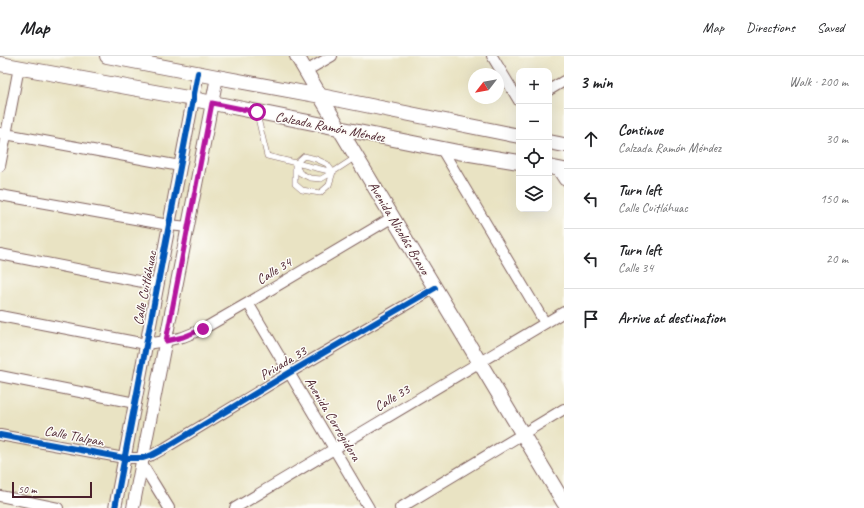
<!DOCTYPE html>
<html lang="en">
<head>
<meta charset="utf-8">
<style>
  body { margin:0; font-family:Caveat,sans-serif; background:#f2f2f2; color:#202124 }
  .controls { position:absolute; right:12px; top:12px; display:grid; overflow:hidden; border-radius:8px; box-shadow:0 4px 16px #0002 }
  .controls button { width:36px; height:36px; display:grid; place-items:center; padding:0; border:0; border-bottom:1px solid #e0e0e0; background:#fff; color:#202124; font:20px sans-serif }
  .compass { position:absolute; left:468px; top:12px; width:36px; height:36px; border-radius:50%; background:#fff; box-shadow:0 4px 16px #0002; rotate:239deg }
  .scale { position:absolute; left:12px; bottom:10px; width:80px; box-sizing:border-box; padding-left:4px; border:2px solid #4a1f2b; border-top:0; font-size:11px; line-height:14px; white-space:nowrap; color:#4a1f2b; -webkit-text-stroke:3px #fdfcf7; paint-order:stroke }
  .stop { position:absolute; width:12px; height:12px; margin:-9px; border:3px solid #b5179e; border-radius:50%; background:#fff }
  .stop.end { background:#b5179e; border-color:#fff; box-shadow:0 1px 4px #0008 }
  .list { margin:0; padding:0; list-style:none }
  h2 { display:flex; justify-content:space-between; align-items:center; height:52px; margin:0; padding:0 16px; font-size:17px }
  h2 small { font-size:13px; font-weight:400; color:#757577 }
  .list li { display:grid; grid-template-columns:26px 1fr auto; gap:12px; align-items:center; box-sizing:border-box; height:60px; padding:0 16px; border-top:1px solid #e0e0e0 }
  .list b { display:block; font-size:15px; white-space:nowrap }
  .list p { margin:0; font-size:13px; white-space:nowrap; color:#757577 }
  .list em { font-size:13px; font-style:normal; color:#757577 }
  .icon { flex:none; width:22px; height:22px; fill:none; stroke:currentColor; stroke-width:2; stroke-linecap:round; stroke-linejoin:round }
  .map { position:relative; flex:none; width:564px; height:452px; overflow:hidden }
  header { display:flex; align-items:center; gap:24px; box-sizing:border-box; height:56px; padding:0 20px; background:#fff; border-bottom:1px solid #e0e0e0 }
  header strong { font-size:19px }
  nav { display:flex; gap:22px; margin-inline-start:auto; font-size:14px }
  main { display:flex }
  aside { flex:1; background:#fff }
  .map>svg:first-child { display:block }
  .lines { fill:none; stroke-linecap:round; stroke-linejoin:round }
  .service-casing { stroke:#826460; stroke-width:6 }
  .minor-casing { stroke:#826460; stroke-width:12 }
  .tertiary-casing { stroke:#826460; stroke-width:14 }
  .secondary-casing { stroke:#826460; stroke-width:16 }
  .service { stroke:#fff; stroke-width:5 }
  .minor { stroke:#fff; stroke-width:10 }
  .tertiary { stroke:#fff; stroke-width:12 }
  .secondary { stroke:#fff; stroke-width:14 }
  .cycleway-casing { stroke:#fdfcf7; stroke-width:8 }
  .cycleway { stroke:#0057b8; stroke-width:6 }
  .route { stroke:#b5179e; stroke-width:5 }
  .labels { text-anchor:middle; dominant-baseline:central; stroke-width:3; stroke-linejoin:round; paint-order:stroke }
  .street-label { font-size:14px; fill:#4a1f2b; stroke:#fdfcf7 }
</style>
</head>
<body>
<header>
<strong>Map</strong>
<nav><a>Map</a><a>Directions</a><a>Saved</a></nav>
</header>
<main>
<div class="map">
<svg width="564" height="452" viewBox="0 0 564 452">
  <rect width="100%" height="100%" fill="#fdfcf7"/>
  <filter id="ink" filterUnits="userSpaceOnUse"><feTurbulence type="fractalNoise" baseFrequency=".025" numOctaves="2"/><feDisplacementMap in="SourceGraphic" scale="8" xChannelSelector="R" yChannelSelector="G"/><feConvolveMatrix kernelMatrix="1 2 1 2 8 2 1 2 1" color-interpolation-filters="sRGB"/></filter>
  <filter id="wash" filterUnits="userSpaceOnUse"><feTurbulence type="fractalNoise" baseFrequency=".012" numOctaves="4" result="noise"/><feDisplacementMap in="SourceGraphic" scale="16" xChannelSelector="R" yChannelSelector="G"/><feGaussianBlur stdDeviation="0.9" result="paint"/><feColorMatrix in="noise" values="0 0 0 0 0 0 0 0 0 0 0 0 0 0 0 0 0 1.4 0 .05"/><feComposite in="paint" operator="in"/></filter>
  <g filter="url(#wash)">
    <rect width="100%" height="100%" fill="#e9e3c3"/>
  </g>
  <g filter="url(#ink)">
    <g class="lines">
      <g class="service-casing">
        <path id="service" d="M257,58L267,100L333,116L356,101
          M304,100L316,103L327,108L333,116L329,129L320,137L302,134L295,128V108Z
          M296,109L300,117L310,122L321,123L333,116"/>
      </g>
      <g class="minor-casing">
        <path id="minor" d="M492,0L519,45
          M306,15L332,0
          M549,34L564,25
          M0,77L180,110
          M441,92L545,267
          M0,110L19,11
          M557,113L564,124
          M0,139L169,169L188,171
          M0,198L158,229
          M248,247L369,452
          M0,260L146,288L166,285L183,281L203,273L248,247L393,161
          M0,320L135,347
          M0,379L124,402H143L152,399L165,392L289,317L435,232
          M142,408L169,452
          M0,440L58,452
          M235,452L564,256
          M400,452L564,353"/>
      </g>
      <g class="tertiary-casing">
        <path id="tertiary" d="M115,452L198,17
          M133,452L217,21"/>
      </g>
      <g class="secondary-casing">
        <path id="secondary" d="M107,0L217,21L321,40L519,80
          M297,0L339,72L564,447
          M0,8L193,43L458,96L519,106
          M549,86L564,89
          M549,111L564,114"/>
      </g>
      <use href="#service" class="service"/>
      <use href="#minor" class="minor"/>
      <use href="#tertiary" class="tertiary"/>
      <use href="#secondary" class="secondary"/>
      <g class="cycleway-casing">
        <path id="cycleway" d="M0,379L124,402H143L152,399L165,392L289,317L435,232
          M115,452L198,17"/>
      </g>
      <use href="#cycleway" class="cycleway"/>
    </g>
  </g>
  <g class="lines" filter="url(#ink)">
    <path class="route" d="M203,273L183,281L166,285L212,47L257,56"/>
  </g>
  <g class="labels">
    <g class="street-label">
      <text transform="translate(330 71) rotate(11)">Calzada Ramón Méndez</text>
      <text transform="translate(399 172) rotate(59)">Avenida Nicolás Bravo</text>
      <text transform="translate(274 215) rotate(-31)">Calle 34</text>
      <text transform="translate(145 232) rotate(-79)">Calle Cuitláhuac</text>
      <text transform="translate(283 307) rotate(-31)">Privada 33</text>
      <text transform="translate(392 342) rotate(-31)">Calle 33</text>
      <text transform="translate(333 363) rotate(59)">Avenida Corregidora</text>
      <text transform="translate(74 380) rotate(11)">Calle Tlalpan</text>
    </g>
  </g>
</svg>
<div class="controls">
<button>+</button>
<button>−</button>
<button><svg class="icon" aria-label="locate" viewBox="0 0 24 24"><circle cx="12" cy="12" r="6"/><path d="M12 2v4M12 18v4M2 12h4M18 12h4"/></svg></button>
<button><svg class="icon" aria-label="layers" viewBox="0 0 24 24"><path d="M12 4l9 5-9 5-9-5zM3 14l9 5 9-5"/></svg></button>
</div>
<svg class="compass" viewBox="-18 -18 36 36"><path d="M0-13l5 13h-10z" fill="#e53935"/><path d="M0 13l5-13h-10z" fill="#757577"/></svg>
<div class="scale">50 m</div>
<div class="stop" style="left:257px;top:56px"></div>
<div class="stop end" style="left:203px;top:273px"></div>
</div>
<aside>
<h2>3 min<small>Walk · 200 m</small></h2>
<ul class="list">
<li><svg class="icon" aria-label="ahead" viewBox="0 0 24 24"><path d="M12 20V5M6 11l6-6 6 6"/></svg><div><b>Continue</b><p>Calzada Ramón Méndez</p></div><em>30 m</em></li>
<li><svg class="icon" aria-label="left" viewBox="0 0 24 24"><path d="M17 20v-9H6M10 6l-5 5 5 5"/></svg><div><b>Turn left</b><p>Calle Cuitláhuac</p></div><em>150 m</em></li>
<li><svg class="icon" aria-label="left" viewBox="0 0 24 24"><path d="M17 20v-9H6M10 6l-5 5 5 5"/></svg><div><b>Turn left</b><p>Calle 34</p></div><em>20 m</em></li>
<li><svg class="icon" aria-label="arrive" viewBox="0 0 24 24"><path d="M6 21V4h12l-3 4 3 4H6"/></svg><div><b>Arrive at destination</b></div></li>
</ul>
</aside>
</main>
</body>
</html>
